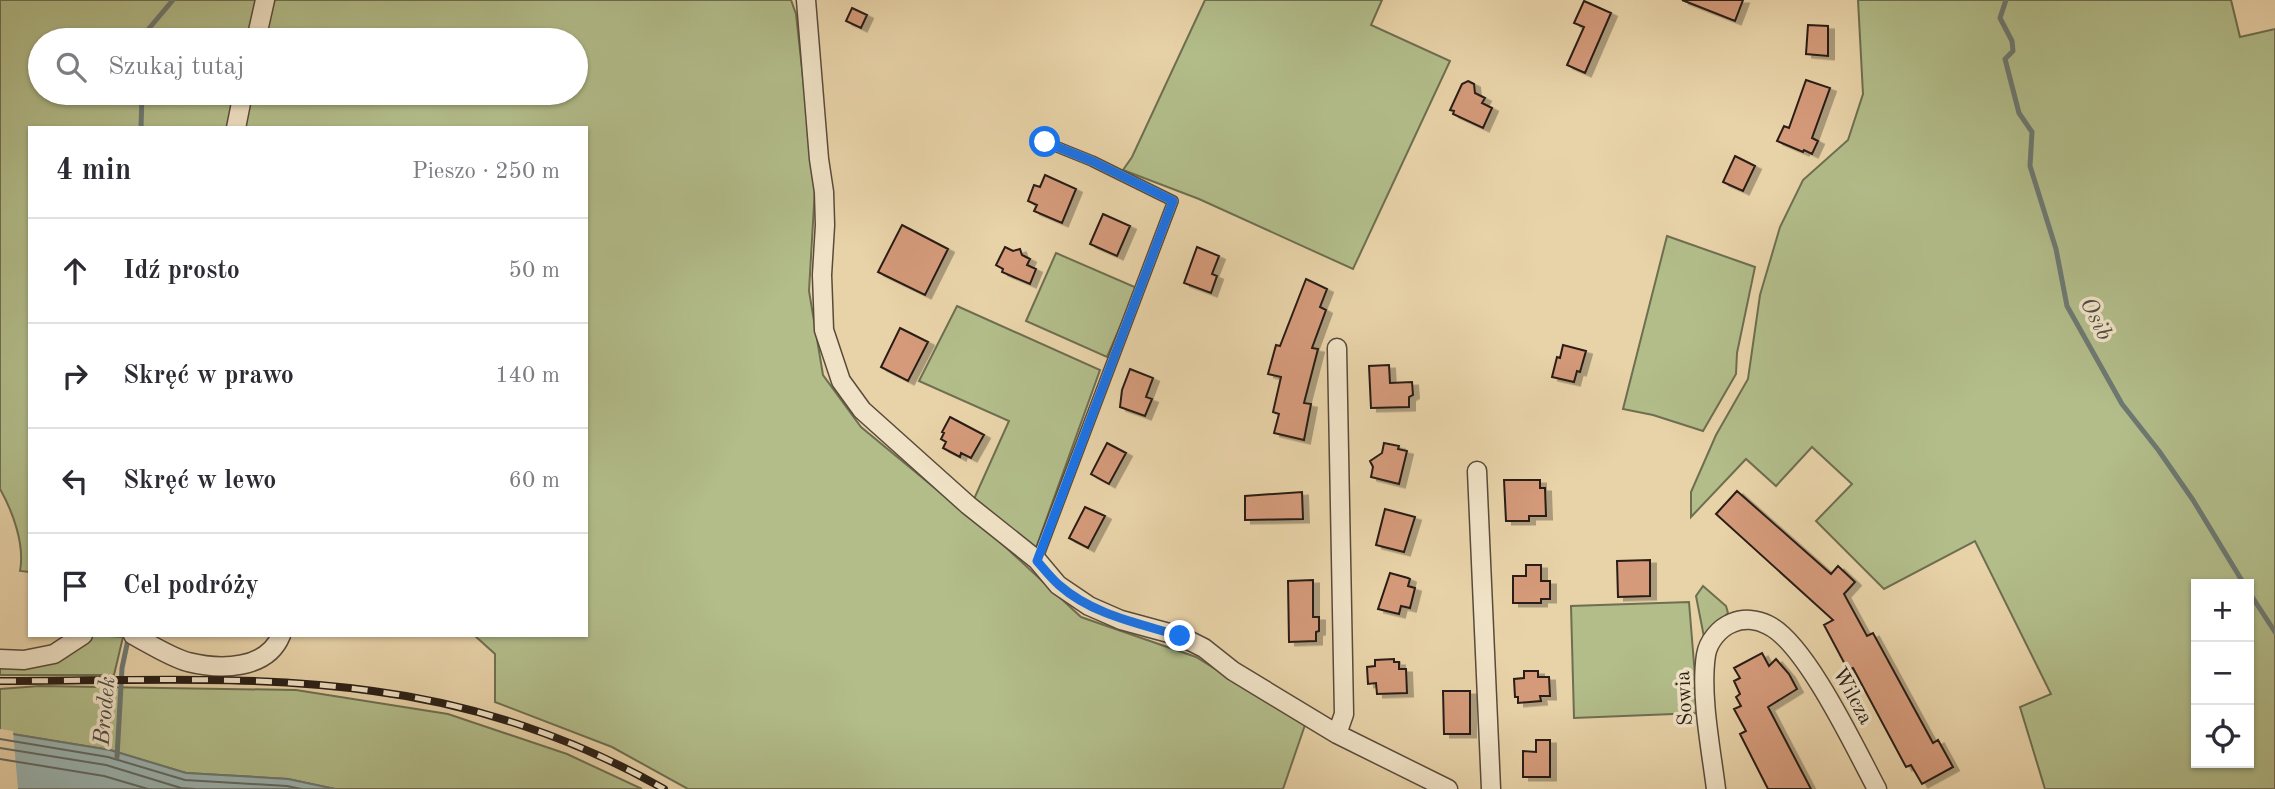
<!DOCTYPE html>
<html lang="pl">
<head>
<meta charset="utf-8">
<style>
  body { margin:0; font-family:"Old Standard TT",serif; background:#f2f2f3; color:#2b2b33 }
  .controls { position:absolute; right:21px; bottom:21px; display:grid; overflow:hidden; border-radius:0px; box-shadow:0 2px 5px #0004 }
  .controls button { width:63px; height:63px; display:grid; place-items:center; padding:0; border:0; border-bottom:2px solid #e1e1e2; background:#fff; color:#2b2b33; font:35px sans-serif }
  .stop { position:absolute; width:21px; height:21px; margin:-16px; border:5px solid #1a73e8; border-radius:50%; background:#fff }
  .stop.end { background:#1a73e8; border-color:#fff; box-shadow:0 2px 7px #0008 }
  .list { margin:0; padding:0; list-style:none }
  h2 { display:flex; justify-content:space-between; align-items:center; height:91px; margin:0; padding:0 28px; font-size:30px }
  h2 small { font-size:23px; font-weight:400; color:#7c7c81 }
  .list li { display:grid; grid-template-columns:46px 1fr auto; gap:21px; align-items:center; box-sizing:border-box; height:105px; padding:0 28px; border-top:2px solid #e1e1e2 }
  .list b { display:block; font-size:26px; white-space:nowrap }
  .list em { font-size:23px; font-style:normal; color:#7c7c81 }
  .icon { flex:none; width:38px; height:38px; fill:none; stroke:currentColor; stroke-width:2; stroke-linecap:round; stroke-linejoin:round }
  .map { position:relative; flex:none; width:2275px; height:789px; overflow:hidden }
  .search { position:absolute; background:#fff; box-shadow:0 2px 5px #0004; left:28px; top:28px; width:560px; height:77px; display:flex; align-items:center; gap:18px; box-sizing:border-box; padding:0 24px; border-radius:38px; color:#7c7c81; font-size:26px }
  .panel { position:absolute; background:#fff; box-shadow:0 2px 5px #0004; left:28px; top:126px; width:560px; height:511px; border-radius:0px }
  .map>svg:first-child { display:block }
  .green { fill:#b2bd8a; stroke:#6e6e50; stroke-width:2; fill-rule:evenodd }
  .water { fill:#9bb5b2; stroke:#6d7973; stroke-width:2 }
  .pier { fill:#e8d2a8 }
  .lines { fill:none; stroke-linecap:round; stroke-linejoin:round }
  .shore { stroke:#626a64; stroke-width:2 }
  .stream { stroke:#6d7973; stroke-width:5 }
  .building { fill:#d49a7a; stroke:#291e15; stroke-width:2; filter:url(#shadow) }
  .service-casing { stroke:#594b3a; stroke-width:12 }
  .minor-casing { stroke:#594b3a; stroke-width:21 }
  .service { stroke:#f0e2c6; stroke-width:9 }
  .minor { stroke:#f0e2c6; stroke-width:18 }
  .rail-casing { stroke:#291e15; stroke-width:8 }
  .rail { stroke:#f0e2c6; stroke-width:5; stroke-dasharray:16; stroke-linecap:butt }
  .route { stroke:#1a73e8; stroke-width:9 }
  .labels { text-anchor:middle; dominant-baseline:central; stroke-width:7; stroke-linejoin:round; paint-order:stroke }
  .street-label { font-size:21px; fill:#291e15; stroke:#f0e2c6 }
  .water-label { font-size:23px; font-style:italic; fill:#4b4b44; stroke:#f0e2c6 }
</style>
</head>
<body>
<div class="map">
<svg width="2275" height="789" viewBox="0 0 2275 789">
  <defs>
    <filter id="shadow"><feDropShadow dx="6" dy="3.5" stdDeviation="0" flood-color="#0004"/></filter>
  </defs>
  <rect width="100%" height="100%" fill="#e8d2a8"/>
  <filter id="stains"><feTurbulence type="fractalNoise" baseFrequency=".00286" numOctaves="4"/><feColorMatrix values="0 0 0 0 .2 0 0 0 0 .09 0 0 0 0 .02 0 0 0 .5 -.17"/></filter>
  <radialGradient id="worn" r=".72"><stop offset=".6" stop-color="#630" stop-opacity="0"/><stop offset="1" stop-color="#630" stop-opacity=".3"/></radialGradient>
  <path class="green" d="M0,0H262L253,40H40V93H241L234,128H30L29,572L20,571C25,545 13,512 0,489Z
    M273,0H791L796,14L815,188L809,291L823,375L861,427L999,541L1081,617L1196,657L1305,725L1283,789H688L612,747L495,702V654L474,635H586V128H242L248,93H576V40H261Z
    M1205,0H1382L1371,25L1450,61L1353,269L1199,199L1123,170L1132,157Z
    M1858,0H2231L2240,37L2275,29V789H2045L2020,707L2051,694L1975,541L1884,589L1816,521L1852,484L1812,447L1776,486L1746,459L1691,517V492L1716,435L1748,379L1760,295L1780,227L1803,180L1848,140L1863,94ZM2196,584H2249V763H2196Z
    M1667,236L1755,267L1737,353L1736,374L1703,431L1653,415L1623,409Z
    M1056,253L1137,288L1107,357L1026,321Z
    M957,306L1100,370L1036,548L1026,543L974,499L1009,421L919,381Z
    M1703,586L1726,606L1728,613L1704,637L1696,596Z
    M1689,602L1698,713L1574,718L1571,606Z
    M95,635L123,637L114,675H0V666L75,645Z
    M39,686L296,690L448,714L567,754L642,789H335L288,779L186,773L110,750L0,732V689Z"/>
  <path class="water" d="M0,732L110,750L186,773L288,779L335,789H0Z"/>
  <path class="pier" d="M0,729L13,731L18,789H0Z"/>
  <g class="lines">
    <path class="shore" d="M0,739L108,757L185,780L287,786L301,789
      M0,748L106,765L181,788L195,789
      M0,759L104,776L148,789"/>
    <path class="stream" d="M2006,0L2000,18L2012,41L2013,51L2005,59L2019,113L2032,132L2030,166L2056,249L2067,306L2122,404L2159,451L2193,500L2244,584
      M143,40L146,32L173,0
      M141,128L142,93
      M2249,592L2275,632
      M117,757L122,668L129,635"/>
  </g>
  <path class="building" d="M1682,0H1743L1735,21Z
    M1584,1L1611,13L1585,73L1567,65L1584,27L1574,23Z
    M852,8L867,15L861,28L846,21Z
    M1808,25L1828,26V56L1806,54Z
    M1806,80L1830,88L1812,138L1818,141L1812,154L1804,150L1803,152L1777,141L1784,126L1789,128Z
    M1468,81L1474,84L1475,93L1485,98L1482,103L1492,108L1483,128L1453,114L1454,111L1450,110L1462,84Z
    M1735,156L1755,166L1743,191L1723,182Z
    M1045,175L1076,189L1062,223L1034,211L1037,205L1028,201L1034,185L1040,187Z
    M1103,214L1130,226L1117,256L1090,244Z
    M902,225L948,249L925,295L878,272Z
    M1005,247L1013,251L1020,249L1022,255L1030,259L1027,265L1036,269L1030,284L1002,272L1003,269L996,265Z
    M1197,247L1219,256L1212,274L1217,276L1211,293L1184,283Z
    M1306,279L1327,289L1320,307L1326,310L1312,348L1318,349L1304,403L1311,404L1304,440L1274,433L1279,414L1273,412L1281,377L1268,374L1276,345L1280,346Z
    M900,328L928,342L908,381L881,367Z
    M1563,345L1586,351L1580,372L1577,371L1574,382L1552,377L1557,357L1560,358Z
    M1389,365L1390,383L1412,382L1413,395L1409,397V407L1371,408L1369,366Z
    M1130,369L1153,378L1146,397L1152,399L1145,416L1120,407L1122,390Z
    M950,417L984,435L971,458L961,453L960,457L943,448L946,442L941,439L944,433L942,432Z
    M1107,443L1126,453L1109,484L1091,474Z
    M1384,443L1399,446L1398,449L1407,451L1399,484L1371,477L1373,467L1370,461L1382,453Z
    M1504,480H1540V488H1545L1546,516H1529V521H1506Z
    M1737,491L1831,574L1838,566L1855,582L1844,594L1867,636L1873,633L1933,743L1938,740L1953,767L1922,784L1911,765L1906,767L1853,668L1848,670L1824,625L1833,620L1716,514Z
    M1302,492L1303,519L1245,520V496Z
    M1085,507L1105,516L1088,548L1069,538Z
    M1385,509L1415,517L1404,552L1376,545Z
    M1650,560V596L1618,597L1617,561Z
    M1526,565H1541V581H1550V599H1541V603H1513V576H1526Z
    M1390,573L1408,578L1410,579L1408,586L1415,588L1410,608L1401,606L1399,614L1378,609Z
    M1313,580V617H1319V631L1316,632V641L1289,642L1288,581Z
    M1762,653L1769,666L1776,659L1789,674L1797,689L1768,707L1811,789H1768L1740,734L1746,731L1734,709L1741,706L1736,697L1740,694L1734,681L1740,678L1734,668Z
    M1394,659V662H1399V669H1406L1407,693L1377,694L1376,683L1368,684L1367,667L1375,666V660Z
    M1524,671H1538V677H1549L1550,696H1540L1541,701L1518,703V697H1515L1514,679L1524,678Z
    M1443,691H1470V734H1444Z
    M1536,740H1550V777H1523V751L1536,752Z"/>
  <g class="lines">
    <g class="service-casing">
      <path id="service" d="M1037,560L1173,201L1092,161L1045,142"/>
    </g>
    <g class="minor-casing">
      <path id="minor" d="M806,0L819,159L824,192L825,225L822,275L824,330L841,381L862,410L968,505L1037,560L1058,585L1089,606L1121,620L1180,636L1204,648L1233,671L1337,734L1448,789
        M256,40L265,0
        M236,128L243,93
        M1337,348L1344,714L1337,734
        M1477,471L1491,789
        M133,635C150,644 170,657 188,662C220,670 267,670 281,635
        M0,659L24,660L54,654L83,635
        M1716,789C1711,749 1700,694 1706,655C1708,642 1719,628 1732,623C1743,618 1757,619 1768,625C1806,643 1856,750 1877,789"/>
    </g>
    <use href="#service" class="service"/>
    <use href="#minor" class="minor"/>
    <g class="rail-casing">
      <path id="rail" d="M0,681C124,681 250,674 373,691C474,704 575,738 664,789"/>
    </g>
    <use href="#rail" class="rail"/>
  </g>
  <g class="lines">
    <path class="route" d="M1045,142L1092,161L1173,201L1037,561C1044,569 1051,578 1059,585C1093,615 1138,623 1180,636"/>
  </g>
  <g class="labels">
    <g class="street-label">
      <text transform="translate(1852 696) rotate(61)">Wilcza</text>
      <text transform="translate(1685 698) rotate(-93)">Sowia</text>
    </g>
    <g class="water-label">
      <text transform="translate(2096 319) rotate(63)">Osib</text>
      <text transform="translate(105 711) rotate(-85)">Brodek</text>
    </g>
  </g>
  <rect width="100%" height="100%" filter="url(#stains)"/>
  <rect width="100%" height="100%" fill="url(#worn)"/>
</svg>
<div class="controls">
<button>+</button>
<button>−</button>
<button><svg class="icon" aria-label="locate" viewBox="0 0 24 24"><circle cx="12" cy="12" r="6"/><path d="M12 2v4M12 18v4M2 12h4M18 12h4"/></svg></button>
</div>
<div class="stop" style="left:1045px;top:142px"></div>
<div class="stop end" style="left:1180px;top:636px"></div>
<div class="search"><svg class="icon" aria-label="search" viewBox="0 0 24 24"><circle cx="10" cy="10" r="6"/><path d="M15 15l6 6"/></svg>Szukaj tutaj</div>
<section class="panel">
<h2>4 min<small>Pieszo · 250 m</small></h2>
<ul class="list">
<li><svg class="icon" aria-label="ahead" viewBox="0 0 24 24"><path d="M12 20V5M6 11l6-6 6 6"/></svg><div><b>Idź prosto</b></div><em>50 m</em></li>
<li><svg class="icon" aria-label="right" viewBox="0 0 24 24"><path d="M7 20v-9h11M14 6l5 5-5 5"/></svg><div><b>Skręć w prawo</b></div><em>140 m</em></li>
<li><svg class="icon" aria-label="left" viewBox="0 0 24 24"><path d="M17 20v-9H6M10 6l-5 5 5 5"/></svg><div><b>Skręć w lewo</b></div><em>60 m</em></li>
<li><svg class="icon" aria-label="arrive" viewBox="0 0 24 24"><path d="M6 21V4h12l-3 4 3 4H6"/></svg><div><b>Cel podróży</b></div></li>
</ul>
</section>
</div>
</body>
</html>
